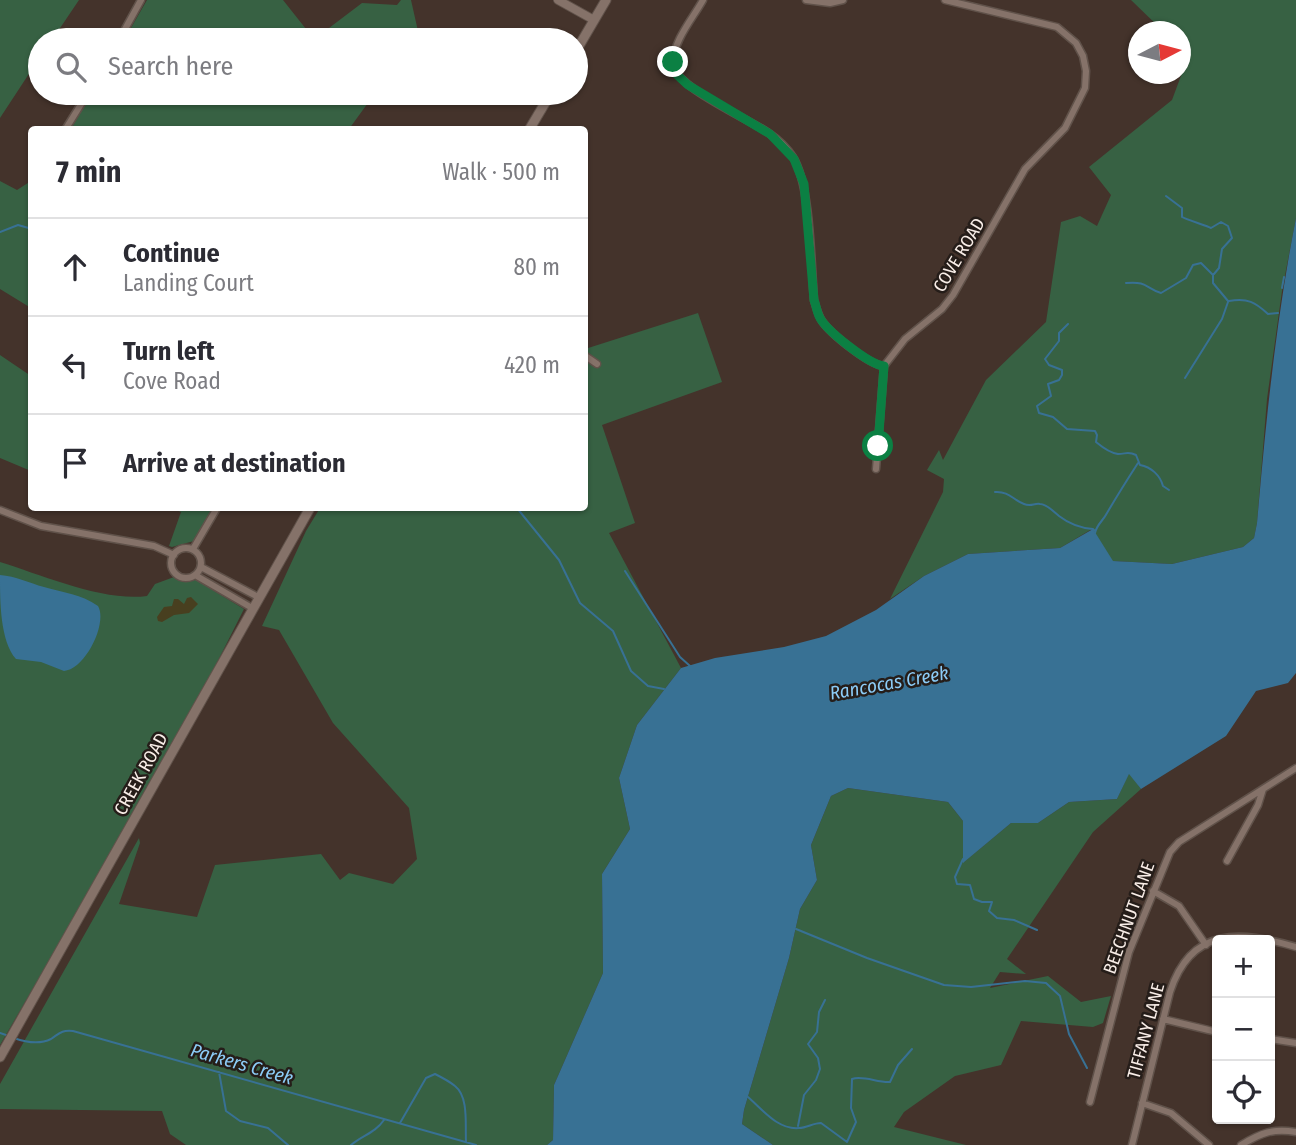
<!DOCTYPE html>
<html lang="en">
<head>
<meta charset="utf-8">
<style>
  body { margin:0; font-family:"Fira Sans Condensed",sans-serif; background:#f7f7f7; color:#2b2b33 }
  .controls { position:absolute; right:21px; bottom:21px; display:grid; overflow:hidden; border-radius:7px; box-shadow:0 2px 5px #0004 }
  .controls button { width:63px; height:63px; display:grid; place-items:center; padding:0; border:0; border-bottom:2px solid #e1e1e2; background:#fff; color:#2b2b33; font:35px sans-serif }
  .compass { position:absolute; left:1128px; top:21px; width:63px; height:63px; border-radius:50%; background:#fff; box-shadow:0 2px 5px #0004; rotate:84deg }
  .stop { position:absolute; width:21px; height:21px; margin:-16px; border:5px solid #0b8043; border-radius:50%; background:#fff }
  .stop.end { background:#0b8043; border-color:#fff; box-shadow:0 2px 7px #0008 }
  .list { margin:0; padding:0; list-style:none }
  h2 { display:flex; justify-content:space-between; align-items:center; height:91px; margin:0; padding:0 28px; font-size:30px }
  h2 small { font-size:23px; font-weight:400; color:#7c7c81 }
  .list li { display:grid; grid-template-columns:46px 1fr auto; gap:21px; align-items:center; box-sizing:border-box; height:98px; padding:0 28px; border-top:2px solid #e1e1e2 }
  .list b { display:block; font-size:26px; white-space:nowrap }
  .list p { margin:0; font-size:23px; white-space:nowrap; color:#7c7c81 }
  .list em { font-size:23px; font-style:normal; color:#7c7c81 }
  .icon { flex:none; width:38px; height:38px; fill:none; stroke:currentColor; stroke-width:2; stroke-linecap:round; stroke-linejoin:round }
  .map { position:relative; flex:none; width:1296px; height:1145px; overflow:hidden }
  .search { position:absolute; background:#fff; box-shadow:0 2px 5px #0004; left:28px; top:28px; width:560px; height:77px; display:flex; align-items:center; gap:18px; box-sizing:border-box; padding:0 24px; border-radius:38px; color:#7c7c81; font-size:26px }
  .panel { position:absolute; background:#fff; box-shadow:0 2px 5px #0004; left:28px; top:126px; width:560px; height:385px; border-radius:7px }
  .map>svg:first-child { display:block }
  .green { fill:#376143 }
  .sand { fill:#483f1f }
  .water { fill:#387194 }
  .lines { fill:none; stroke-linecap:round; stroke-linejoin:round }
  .stream { stroke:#387194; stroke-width:2 }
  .minor-casing { stroke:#60524a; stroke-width:9 }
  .tertiary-casing { stroke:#60524a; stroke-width:10 }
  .secondary-casing { stroke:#60524a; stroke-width:11 }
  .minor { stroke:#857269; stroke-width:6 }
  .tertiary { stroke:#857269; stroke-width:8 }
  .secondary { stroke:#857269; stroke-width:9 }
  .route { stroke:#0b8043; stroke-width:9 }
  .labels { text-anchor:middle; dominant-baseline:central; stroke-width:5; stroke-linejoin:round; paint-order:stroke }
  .street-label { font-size:18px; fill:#f9eee8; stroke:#251d19 }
  .water-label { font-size:19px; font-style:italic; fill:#8cccf7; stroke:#251d19 }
</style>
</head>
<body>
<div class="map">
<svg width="1296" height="1145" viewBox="0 0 1296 1145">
  <rect width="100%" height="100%" fill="#44332b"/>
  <path class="green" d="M0,0H79L52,40H40V57L0,118Z
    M147,0H283L306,29L329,28L362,3L397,5L401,0H411L420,40H124Z
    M1131,0H1296V218L1282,291L1267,399L1257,523L1254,538L1243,547L1172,564L1112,561L1092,529L1060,548L968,554L924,576L890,599L943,492L944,479L927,470L939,450L943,460L986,380L1046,322L1061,222L1080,216L1097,226L1111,195L1089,167L1172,100L1188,57L1181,50L1180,32L1163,31Z
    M92,93H387L373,96L349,129H71Z
    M0,181L17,190L31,181V308L0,289Z
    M698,313L722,382L602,425L635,523L609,533L681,668L637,725L619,778L630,829L602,874L603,973L554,1085L553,1140L547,1145H186L170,1134L162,1111L0,1109V1084L139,838L140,843L119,904L197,917L215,865L321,854L340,880L349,873L393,884L417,859L409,808L333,723L279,630L262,626L306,531L320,508H584V428L588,424L585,411V349Z
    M0,355L31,376V471L0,458Z
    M172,508H213L194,541L172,547L169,546L181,512Z
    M0,562C42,575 104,602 147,596L155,584L174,577L182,580H196L244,609L179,738L0,1045Z
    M1129,773L1141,789L1093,832L1007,959L1026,974L1000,972L990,988L1048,976L1081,1002L1111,996L1103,1023L1093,1027L1021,1021L1001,1065L955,1076L904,1112L894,1127L966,1145H773L742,1124L744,1110L789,958L800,909L817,880L811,845L831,796L848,788L948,802L963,821L964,862L1011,823H1038L1069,802L1117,799Z"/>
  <path class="sand" d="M191,597L198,604L189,613L174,615L162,622L158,621L157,617L164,607L172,606L174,599H178L184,604L187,598Z"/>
  <path class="water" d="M1296,218V673L1288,683L1256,691L1226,736L1141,789L1129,774L1117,799L1069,802L1038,823H1011L963,863V821L948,802L848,788L831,796L811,845L817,880L800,909L789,958L744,1110L742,1124L773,1145H547L553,1140L554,1085L603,973L602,874L630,829L619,778L637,725L681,668L715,658L784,647L826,636L876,610L924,576L968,554L1060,548L1093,529L1113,561L1172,564L1243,547L1254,538L1257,523C1266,420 1276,319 1296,218Z
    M0,575C16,576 29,583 44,587C64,593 81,594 98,606C108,623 85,670 64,671L41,662L16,659C0,641 0,601 0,575Z"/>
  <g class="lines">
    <path class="stream" d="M1166,196L1182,208V217C1185,219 1207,226 1211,228L1221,222L1228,226L1232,238L1222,249L1219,268L1214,274
      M0,232L18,225L32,229
      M1126,283C1148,281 1145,288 1161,293L1186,278L1193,265L1201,263L1213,275V283L1228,301
      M1282,288L1284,277
      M1229,301C1248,298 1255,302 1268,314L1278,313
      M1068,324L1059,333V341L1045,359L1049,365L1062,370V375L1059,380L1048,384L1051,396L1037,406L1039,413L1053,417L1067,429L1095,431L1097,435L1096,442C1102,447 1110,453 1118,454C1126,454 1128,451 1136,455L1140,465C1151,467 1160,475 1163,486L1169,490
      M1185,378L1222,319L1228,302
      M995,492C1009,491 1013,500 1024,504C1031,507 1034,503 1040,504C1047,504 1054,512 1059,516C1068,523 1080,528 1093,529L1095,531
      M517,508L559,560L580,603L613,631L631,671L648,686L664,689
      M1095,533C1097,524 1103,521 1107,513C1117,496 1127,480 1138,463
      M625,571L680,657L690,666
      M963,859L955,877L957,884L970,885L974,899L982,902H992L989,911L997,918L1014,920L1037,930
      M796,929L867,958L944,985L971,987L1025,981L1046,983L1060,996L1069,1034L1087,1068
      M0,1033L9,1036
      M14,1038C25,1042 39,1045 51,1039C60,1033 61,1030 73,1031L476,1145
      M219,1072L226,1111L240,1121L268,1128L288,1145
      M748,1097C763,1110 778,1130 799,1128C807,1128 813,1123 821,1123L847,1142L856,1122L851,1108L852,1079C863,1075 878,1083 890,1082L898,1065L912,1049
      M400,1123L426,1078L435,1074C441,1077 449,1081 455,1086C469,1097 465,1125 466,1142
      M798,1126L804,1095L816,1080L820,1069L818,1058L808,1044L817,1032L819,1012L825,1000
      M351,1145C363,1135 375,1133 384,1120"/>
    <g class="minor-casing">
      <path id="minor" d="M703,0C693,18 673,41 673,63C673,87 750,119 770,134C779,140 787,148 793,157C811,186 811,264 814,300C816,307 818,315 822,321C831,334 869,365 884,366L905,339L942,309L953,295L1025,169L1065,128L1085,88L1086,71L1083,56L1076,43L1057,27L945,0
        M806,0L830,3L843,0
        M119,40L141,0
        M65,130L88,93
        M584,355L597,364
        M876,469L884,366
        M0,510L41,526L154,546L174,555
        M171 563a15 15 0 1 1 30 0a15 15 0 1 1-30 0Z
        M193,549L217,508
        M201,567L258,597
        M195,575L252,608
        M1227,861L1258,805L1263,789
        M1153,891L1179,906L1206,945
        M1163,1019L1217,1032
        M1270,1039L1296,1043
        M1090,1102L1129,952L1170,852L1179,842L1296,768
        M1142,1103L1171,1113L1209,1145
        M1132,1145L1170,992C1191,926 1241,931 1296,947
        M1241,1145C1261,1133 1273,1128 1296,1132"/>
    </g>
    <g class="tertiary-casing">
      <path id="tertiary" d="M558,0L594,20"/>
    </g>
    <g class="secondary-casing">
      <path id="secondary" d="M576,51L606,0
        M529,130L551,93
        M0,1057L310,508"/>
    </g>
    <use href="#minor" class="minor"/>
    <use href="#tertiary" class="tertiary"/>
    <use href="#secondary" class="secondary"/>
  </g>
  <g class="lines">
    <path class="route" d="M673,62L675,73L688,85L770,134L794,159L804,184L814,300C816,305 817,312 819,316C825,330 870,365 884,366L878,446"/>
  </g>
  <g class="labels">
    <g class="street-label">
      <text transform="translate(959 255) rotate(-59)">COVE ROAD</text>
      <text transform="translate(141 774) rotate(-61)">CREEK ROAD</text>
      <text transform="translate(1129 918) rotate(-70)">BEECHNUT LANE</text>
      <text transform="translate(1146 1031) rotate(-75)">TIFFANY LANE</text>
    </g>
    <g class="water-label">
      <text transform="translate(889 683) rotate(-10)">Rancocas Creek</text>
      <text transform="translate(242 1064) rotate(16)">Parkers Creek</text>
    </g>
  </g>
</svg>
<div class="controls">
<button>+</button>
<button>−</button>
<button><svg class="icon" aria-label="locate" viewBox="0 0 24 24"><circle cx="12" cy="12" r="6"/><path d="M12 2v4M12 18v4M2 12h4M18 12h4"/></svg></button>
</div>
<svg class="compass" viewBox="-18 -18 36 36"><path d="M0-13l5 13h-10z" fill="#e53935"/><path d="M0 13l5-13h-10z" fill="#7c7c81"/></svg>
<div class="stop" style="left:878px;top:446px"></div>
<div class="stop end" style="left:673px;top:62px"></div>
<div class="search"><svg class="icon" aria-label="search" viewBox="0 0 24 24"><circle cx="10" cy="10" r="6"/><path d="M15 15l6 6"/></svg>Search here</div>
<section class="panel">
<h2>7 min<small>Walk · 500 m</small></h2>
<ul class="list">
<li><svg class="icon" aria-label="ahead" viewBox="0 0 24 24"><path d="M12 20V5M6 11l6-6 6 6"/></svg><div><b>Continue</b><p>Landing Court</p></div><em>80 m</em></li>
<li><svg class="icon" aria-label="left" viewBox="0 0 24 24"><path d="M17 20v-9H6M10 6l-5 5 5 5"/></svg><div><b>Turn left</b><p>Cove Road</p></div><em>420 m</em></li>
<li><svg class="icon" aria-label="arrive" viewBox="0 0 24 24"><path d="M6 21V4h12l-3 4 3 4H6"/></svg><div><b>Arrive at destination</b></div></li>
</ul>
</section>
</div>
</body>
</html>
